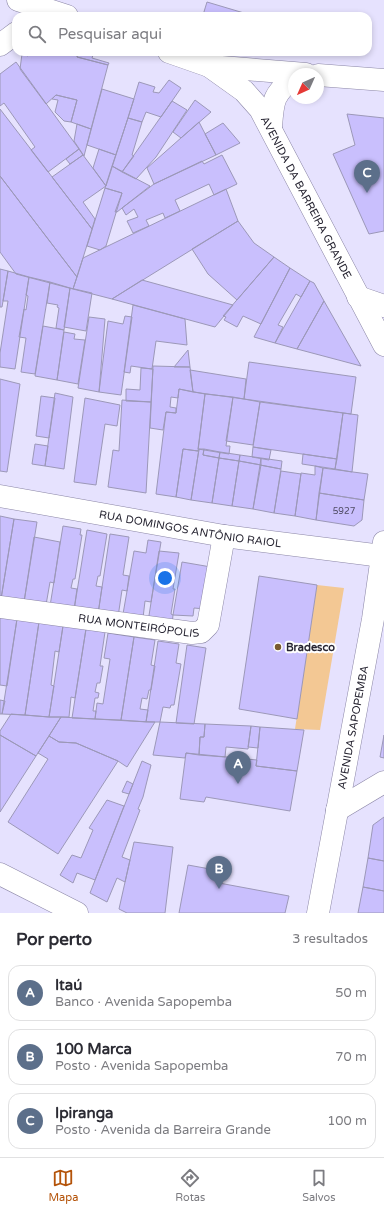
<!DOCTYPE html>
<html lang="pt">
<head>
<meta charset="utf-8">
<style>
  body { margin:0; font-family:"Varela Round",sans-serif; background:#f7f7f7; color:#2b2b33 }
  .compass { position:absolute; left:288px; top:68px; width:36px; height:36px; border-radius:50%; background:#fff; box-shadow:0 2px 6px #0003; rotate:225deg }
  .you { position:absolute; left:165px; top:578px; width:14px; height:14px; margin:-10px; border:3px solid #fff; border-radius:50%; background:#1a73e8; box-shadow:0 0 0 6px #1a73e833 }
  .badge { display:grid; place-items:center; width:26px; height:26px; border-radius:50%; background:#b45309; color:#fff; font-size:13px; font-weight:700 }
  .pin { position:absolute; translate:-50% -33px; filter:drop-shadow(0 1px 2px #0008) }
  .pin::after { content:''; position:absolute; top:21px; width:14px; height:12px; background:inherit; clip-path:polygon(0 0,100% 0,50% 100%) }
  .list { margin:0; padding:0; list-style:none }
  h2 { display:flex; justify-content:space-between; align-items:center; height:52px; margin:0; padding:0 16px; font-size:17px }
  h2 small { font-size:13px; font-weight:400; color:#7c7c81 }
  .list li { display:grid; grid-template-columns:26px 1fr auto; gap:12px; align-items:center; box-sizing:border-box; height:56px; margin:0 8px 8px; padding:0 8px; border:1px solid #e1e1e2; border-radius:12px }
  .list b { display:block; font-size:15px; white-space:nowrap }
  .list p { margin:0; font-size:13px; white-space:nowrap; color:#7c7c81 }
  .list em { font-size:13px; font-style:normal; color:#7c7c81 }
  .icon { flex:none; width:22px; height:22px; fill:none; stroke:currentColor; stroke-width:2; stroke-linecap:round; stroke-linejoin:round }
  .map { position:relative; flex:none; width:384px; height:913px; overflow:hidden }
  .search { position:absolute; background:#fff; box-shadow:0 2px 6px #0003; left:12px; right:12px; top:12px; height:44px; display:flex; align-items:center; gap:10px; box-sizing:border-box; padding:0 14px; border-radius:12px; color:#7c7c81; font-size:15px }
  .sheet { height:244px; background:#fff }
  nav { display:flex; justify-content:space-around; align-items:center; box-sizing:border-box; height:56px; border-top:1px solid #e1e1e2; background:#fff; font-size:11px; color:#7c7c81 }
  nav a { display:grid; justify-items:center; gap:2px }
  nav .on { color:#b45309 }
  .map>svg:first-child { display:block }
  .green { fill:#f3c894 }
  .building { fill:#c9bffd; stroke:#9c98b8 }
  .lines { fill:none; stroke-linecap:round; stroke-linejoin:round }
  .minor-casing { stroke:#8b86a6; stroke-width:23 }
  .secondary-casing { stroke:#8b86a6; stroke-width:23 }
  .minor { stroke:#fff; stroke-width:22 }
  .secondary { stroke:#fff; stroke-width:22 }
  .poi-dot { fill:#795a2f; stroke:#fff; stroke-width:1.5 }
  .labels { text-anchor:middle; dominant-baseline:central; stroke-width:4; stroke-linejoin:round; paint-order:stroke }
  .number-label { font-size:9px; fill:#504c65 }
  .street-label { font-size:11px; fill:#272532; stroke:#fff }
  .poi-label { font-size:11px; font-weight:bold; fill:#272532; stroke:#fff; text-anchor:start }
</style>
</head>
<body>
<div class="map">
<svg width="384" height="913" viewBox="0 0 384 913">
  <rect width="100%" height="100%" fill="#e6e2fe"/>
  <path class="green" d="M317,585L344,588L320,730L295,729Z"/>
  <path class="building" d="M207,2L254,16L203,15Z
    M29,52H78L77,57L108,65L91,129L71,122L77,100L56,95L46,104L20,69L22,54L28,56Z
    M79,52L93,55L92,58L109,63L108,65L77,57Z
    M16,62L79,149L48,172L31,150L35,147L4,103L0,106V74Z
    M169,80L181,88L161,117L146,112L142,122L128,118L139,82L155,87L153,92L159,93Z
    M102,89L134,99L116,155L87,145Z
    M56,95L77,100L71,122L64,121L55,112L58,100L52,99Z
    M195,100L211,112L181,138L173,132Z
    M172,101L187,110L156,157L136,179L122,172Z
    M0,109L92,229L77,277L0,176Z
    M347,114L384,118V231L369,234L333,154L355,145Z
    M128,118L142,122L132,155L134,156L122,172L112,166Z
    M199,122L216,155L154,184L147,168Z
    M223,123L240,143L216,155L205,134Z
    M77,124L91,129L84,156L74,141Z
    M79,149L83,155L70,164L66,159Z
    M99,149L116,155L106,186L93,168Z
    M83,155L106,186L83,202L95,219L92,229L52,177Z
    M222,155L237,184L214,195L209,184L175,200L180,211L165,218L163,213L146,220L149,226L133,233L127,221L138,217L134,209L126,215L122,208L154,184L202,161L204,164Z
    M112,166L150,186L117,212H115L122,193L105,188Z
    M0,176L77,277L73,289L16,274L0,252Z
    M105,188L122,193L106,246L100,250L87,246Z
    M226,189L238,221L112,299L73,289L83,258Z
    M238,221L254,243L274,257L237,300L208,274L192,249Z
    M274,257L290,268L261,324L243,316L237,327L224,320L226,317L223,316Z
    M290,268L310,281L301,297L296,294L278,325L283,327L275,343L254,337Z
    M0,269L8,271L2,307H0Z
    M8,271L29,277L15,369L0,367V353L8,301H3Z
    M29,277L50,282L35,374L21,372L26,338L19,337L24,309L26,310L28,296L26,295Z
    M142,280L215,300L233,305L215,327L112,299Z
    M310,281L314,283L324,301L297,349L275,343Z
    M50,282L70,288L64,330L56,328L59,308L57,307L58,305L47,303Z
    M70,288L92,293L86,331L64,327Z
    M324,301L361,366L297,349Z
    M133,305L185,319L187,345L156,341L152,369L131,366L130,373L124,372Z
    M125,316L132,317L121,395L99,392L108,321L123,324Z
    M89,317L105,319L99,392L78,388Z
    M43,326L64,330L57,380L35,376Z
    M64,332L75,334L74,339L85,340L78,384L57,380Z
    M188,350L190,367H174Z
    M249,362L356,377L351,414L244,399Z
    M153,366L190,367L193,392L179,389L178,398L171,397L170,407L176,408V413L166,412L163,430L150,428Z
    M141,368L153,369L151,402L126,401V389L140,390Z
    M190,370L246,379L244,399L193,392Z
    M0,379L20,384L7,472L0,471Z
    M179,389L205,394L198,451L183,449L176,497L156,494L166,412L176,413Z
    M55,393L73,397L64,469L45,466Z
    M205,394L233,397L226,446H230L229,454L198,449Z
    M41,396L55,398L49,438L36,436Z
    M233,397L260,402L253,445L226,441Z
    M85,398L120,405L117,426L105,424L96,485L74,482Z
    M122,400L151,402L146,493L108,487L113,450L119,451Z
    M260,402L343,413L337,459L253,447Z
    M343,413L358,415L352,472L335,469Z
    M35,444L48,446L45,466L32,464Z
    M253,447L271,450L269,460L252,457Z
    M183,449L198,451L199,449L191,500L176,497Z
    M199,449H204L203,455L219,458L212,503L191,500Z
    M204,449L220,452L219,458L203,455Z
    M220,452L240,455L239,461L219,458Z
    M303,454L337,459L335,469L302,464Z
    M240,455L261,458V465L239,461Z
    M219,458L239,461L232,506L212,503Z
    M261,458L282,461L281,469L260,465Z
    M239,461L261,465L253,509L232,506Z
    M260,465L281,469L274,513L253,509Z
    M315,466L323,468L316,520L295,516L301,473L315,475Z
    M323,468L368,474L364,500L319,493Z
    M281,471L301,474L295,516L274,513Z
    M319,493L364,500L362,520L354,526L316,520Z
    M0,516L14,519L1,599L0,598Z
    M14,519L37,522L24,602L1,599Z
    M63,526L81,529L80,535H82L75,579H73L71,588L77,589L74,610L50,606Z
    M87,530L107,534L100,576H98L96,586L102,587L98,614L74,610Z
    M110,534L129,537L123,575L129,576L127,591L122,590L118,617L98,614Z
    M34,537L60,542L54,583L50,582L46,605L24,602Z
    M148,540L161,542L151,602L145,601L143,618L123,614L134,551L146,553Z
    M159,551L179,553L173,589H175L171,614L173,615L172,625L148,622Z
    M182,562L211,567L205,609L194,608L193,616L173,615Z
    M259,576L317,585L297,719L239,709Z
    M0,616L17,619L7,686L0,685Z
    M17,619L39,622L25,715L2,714Z
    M39,622L63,626L59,652L55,651L51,685L54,686L49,717L25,715Z
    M63,626L86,629L75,698L71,697L69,717H49Z
    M86,629L105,632L100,666H103L100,683H97L95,692L99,693L98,698H95L93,711H96L95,719L72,718Z
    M108,633L134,637L121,720L95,719L97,703L103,704L110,659L104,658Z
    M134,637L155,640L151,665L155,666L151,690H149L147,699L142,698L140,709L148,710L146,722L121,720Z
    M158,641L179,644L176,663L181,664L174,705H171L170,708L163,707L160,722H146Z
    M187,645L206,648L194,724L176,723Z
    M0,700L5,701L2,714H0Z
    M11,714L49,717H61L36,756L0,735V731Z
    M61,717L130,721L155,722L127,767L118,761L76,743L59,742L49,736Z
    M160,722L205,724L204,737H200L199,755L186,753L185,758L153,755Z
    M205,724L251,726L248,749L226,747L225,757L199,755L200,737H204Z
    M251,726L260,727L258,748L248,747Z
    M260,727L304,730L297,771L256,766Z
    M0,735L36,756L0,812Z
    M384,735V758L380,757Z
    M49,736L59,742L76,743L118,761L58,854L8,822L48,759L38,753Z
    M186,753L257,760L256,766L297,771L290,811L206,797L204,802L180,799Z
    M142,761L151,765L143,797L138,809L140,810L122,857L130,860L125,882L117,878L107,902L90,893Z
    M127,781L133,784L129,794L122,792Z
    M107,800L124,806L95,880L77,873L73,883L60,875L72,855L81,858L93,830L89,828Z
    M384,817V861L368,858L373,825Z
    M134,842L173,847L165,913H127L119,909Z
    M368,858L384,861V891L363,887Z
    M188,865L221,871L219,883L289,896L285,913H179Z
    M363,887L384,891V913H358Z"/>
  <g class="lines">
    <g class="minor-casing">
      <g id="minor">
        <path d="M0,45L16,33"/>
        <path id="s1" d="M0,496L224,536L382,556"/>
        <path id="s2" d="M0,607L192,633L201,632L208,625L224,536"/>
        <path d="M337,810L384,782"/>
        <path d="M0,874L77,913"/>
      </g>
    </g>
    <g class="secondary-casing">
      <g id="secondary">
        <path d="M18,0L67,16"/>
        <path d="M169,52L209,66L306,74"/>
        <path id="s3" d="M209,66L244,91L260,109L384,345"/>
        <path d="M318,75L384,80"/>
        <path d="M271,127C273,99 273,96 294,76"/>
        <path d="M358,297L384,306"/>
        <path id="s4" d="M318,913L373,619L384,542"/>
      </g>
    </g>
    <use href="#minor" class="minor"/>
    <use href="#secondary" class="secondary"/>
  </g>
  <circle class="poi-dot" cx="278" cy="647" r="4"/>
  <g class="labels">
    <g class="number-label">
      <text x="344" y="511">5927</text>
    </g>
    <g class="street-label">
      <text stroke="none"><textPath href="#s3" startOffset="167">AVENIDA DA BARREIRA GRANDE</textPath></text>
      <text stroke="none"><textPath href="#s1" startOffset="193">RUA DOMINGOS ANTÔNIO RAIOL</textPath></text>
      <text stroke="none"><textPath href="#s2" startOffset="140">RUA MONTEIRÓPOLIS</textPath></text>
      <text stroke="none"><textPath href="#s4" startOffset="189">AVENIDA SAPOPEMBA</textPath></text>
    </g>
    <g class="poi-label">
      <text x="286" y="647">Bradesco</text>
    </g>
  </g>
</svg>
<svg class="compass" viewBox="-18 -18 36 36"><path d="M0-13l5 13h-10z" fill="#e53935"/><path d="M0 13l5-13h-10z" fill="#7c7c81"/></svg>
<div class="you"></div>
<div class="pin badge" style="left:238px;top:784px;background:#5c6f8a">A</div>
<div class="pin badge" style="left:219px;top:889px;background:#5c6f8a">B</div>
<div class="pin badge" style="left:367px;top:193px;background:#5c6f8a">C</div>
<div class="search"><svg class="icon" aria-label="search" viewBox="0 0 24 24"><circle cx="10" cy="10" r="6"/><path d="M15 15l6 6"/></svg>Pesquisar aqui</div>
</div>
<section class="sheet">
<h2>Por perto<small>3 resultados</small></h2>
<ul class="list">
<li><span class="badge" style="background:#5c6f8a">A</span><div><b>Itaú</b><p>Banco · Avenida Sapopemba</p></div><em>50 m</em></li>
<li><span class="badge" style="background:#5c6f8a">B</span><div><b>100 Marca</b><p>Posto · Avenida Sapopemba</p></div><em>70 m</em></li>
<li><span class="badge" style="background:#5c6f8a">C</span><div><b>Ipiranga</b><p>Posto · Avenida da Barreira Grande</p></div><em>100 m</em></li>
</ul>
</section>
<nav>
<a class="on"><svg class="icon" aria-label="map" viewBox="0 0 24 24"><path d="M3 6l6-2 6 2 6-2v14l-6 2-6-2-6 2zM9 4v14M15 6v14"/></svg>Mapa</a>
<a><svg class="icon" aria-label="directions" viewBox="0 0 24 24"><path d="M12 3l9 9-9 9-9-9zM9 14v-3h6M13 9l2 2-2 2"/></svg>Rotas</a>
<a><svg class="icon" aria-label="saved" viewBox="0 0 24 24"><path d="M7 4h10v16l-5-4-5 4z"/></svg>Salvos</a>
</nav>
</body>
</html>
